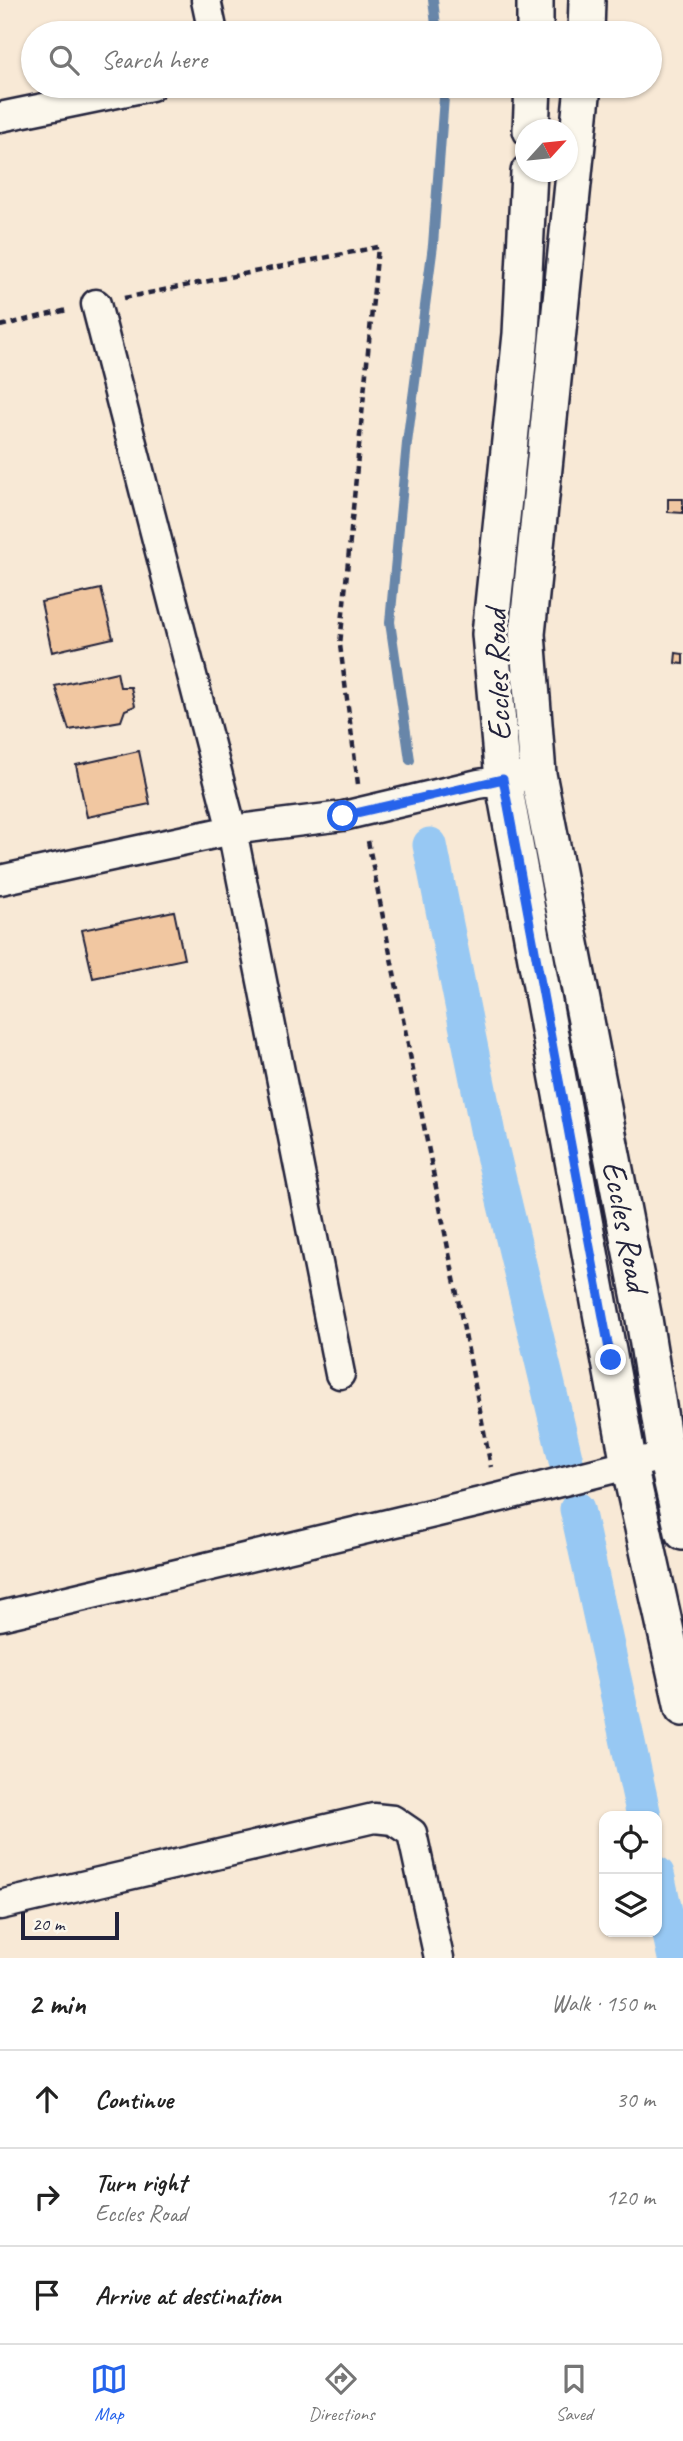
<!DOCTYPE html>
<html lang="en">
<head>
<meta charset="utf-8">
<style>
  body { margin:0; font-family:Caveat,sans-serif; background:#f6f6f6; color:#222 }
  .controls { position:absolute; right:21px; bottom:21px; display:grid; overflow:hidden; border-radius:14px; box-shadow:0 2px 5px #0004 }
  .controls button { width:63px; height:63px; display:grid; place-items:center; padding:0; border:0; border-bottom:2px solid #e0e0e0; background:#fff; color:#222; font:35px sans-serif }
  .compass { position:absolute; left:515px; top:119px; width:63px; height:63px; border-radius:50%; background:#fff; box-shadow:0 2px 5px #0004; rotate:63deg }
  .scale { position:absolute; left:21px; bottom:18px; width:98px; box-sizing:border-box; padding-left:7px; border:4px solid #22223b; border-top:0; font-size:19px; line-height:24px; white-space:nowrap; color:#22223b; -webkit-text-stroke:5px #fbf7ec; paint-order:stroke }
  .stop { position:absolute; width:21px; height:21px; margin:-16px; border:5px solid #2563eb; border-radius:50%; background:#fff }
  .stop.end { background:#2563eb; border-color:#fff; box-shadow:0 2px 7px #0008 }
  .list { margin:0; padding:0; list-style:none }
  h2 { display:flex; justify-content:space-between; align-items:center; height:91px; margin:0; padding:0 28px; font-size:30px }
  h2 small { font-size:23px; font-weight:400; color:#767676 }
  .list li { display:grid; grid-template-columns:46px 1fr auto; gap:21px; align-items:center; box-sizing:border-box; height:98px; padding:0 28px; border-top:2px solid #e0e0e0 }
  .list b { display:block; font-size:26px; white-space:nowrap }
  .list p { margin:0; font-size:23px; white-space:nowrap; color:#767676 }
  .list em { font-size:23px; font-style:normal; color:#767676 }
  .icon { flex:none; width:38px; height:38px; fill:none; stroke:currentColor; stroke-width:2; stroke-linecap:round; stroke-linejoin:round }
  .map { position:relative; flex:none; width:683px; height:1958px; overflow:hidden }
  .search { position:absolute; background:#fff; box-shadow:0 2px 5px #0004; left:21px; right:21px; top:21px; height:77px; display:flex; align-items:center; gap:18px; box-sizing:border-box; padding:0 24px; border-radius:38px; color:#767676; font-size:26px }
  .sheet { height:385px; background:#fff }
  nav { display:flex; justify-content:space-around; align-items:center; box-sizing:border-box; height:98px; border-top:2px solid #e0e0e0; background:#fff; font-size:19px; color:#767676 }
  nav a { display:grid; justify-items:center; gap:4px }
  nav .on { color:#2563eb }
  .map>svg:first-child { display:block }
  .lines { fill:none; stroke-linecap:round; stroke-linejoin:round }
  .stream { stroke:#6886a9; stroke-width:10 }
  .canal { stroke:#97c8f3; stroke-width:35 }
  .building { fill:#f1c7a1; stroke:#22223b; stroke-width:2 }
  .minor-casing { stroke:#22223b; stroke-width:33 }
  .tertiary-casing { stroke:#22223b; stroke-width:40 }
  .path { stroke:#22223b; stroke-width:4.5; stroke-dasharray:7 5; stroke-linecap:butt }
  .minor { stroke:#fbf7ec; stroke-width:28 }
  .tertiary { stroke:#fbf7ec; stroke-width:35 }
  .route { stroke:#2563eb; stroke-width:9 }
  .labels { text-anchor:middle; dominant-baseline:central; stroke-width:6; stroke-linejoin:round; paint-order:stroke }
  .street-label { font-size:33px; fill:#22223b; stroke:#fbf7ec }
</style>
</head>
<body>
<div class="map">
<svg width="683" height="1958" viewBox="0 0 683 1958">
  <rect width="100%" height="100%" fill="#f8e9d6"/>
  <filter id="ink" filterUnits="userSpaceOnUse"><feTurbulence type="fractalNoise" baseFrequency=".0143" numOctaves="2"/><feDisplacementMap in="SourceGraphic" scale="14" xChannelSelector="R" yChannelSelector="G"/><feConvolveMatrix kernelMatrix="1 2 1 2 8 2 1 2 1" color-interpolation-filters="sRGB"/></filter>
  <g filter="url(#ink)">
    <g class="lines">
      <path class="stream" d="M433,0L437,33
        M410,760L390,622L407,443L433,245L444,97L443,86"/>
      <path class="canal" d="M430,845L488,1134L567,1465
        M577,1509L644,1816
        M657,1874L675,1958"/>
    </g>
    <path class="building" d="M668,499H683V513L668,512Z
      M101,589L113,638L52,652L41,602Z
      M676,653L683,654V664L675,663Z
      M117,672L120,687H131L135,706L125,710L121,721L69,730L55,686Z
      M139,751L150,804L87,817L76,765Z
      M174,911L184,959L93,978L82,930Z"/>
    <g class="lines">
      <g class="minor-casing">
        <path id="minor" d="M206,0L213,33
          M0,117L151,86
          M96,304L232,830L340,1374
          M0,880L232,830L343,816L478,784L522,777
          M0,1616L497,1498L683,1451
          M0,1905L374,1818L393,1820L412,1833L439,1958"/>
      </g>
      <g class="tertiary-casing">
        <path id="tertiary" d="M535,0V33
          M586,33L587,0
          M583,86L527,634L538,774L644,1319L666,1456L683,1532
          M531,130L533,86
          M529,172L521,334L490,634L503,779L629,1465L683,1708"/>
      </g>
      <path class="path" d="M124,298L378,247L340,645L358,784
        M0,326L67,310
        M368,841L491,1467"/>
      <use href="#minor" class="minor"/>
      <use href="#tertiary" class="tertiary"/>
    </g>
  </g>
  <g class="lines" filter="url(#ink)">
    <path class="route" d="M343,816L503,779L611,1360"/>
  </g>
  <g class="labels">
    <g class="street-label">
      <text transform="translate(497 675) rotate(-92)">Eccles Road</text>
      <text transform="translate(626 1226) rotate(79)">Eccles Road</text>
    </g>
  </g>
</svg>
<div class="controls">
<button><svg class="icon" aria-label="locate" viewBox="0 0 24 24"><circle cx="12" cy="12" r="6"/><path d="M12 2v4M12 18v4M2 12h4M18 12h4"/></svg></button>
<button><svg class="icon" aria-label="layers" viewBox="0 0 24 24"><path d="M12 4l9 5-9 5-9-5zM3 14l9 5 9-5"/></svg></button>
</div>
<svg class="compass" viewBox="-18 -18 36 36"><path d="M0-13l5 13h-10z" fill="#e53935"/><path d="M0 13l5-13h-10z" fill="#767676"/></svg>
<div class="scale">20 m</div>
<div class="stop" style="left:343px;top:816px"></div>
<div class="stop end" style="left:611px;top:1360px"></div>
<div class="search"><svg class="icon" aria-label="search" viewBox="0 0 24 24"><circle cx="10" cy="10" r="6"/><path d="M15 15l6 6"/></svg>Search here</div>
</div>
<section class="sheet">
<h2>2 min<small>Walk · 150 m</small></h2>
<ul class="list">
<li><svg class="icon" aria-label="ahead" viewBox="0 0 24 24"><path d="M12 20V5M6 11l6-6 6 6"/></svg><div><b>Continue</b></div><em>30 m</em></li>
<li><svg class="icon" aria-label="right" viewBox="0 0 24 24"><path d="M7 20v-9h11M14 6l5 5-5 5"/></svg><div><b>Turn right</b><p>Eccles Road</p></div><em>120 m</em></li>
<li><svg class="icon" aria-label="arrive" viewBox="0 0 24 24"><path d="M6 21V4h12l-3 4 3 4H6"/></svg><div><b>Arrive at destination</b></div></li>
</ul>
</section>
<nav>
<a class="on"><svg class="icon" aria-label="map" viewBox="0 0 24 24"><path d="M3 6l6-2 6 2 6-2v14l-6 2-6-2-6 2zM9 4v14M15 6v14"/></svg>Map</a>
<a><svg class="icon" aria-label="directions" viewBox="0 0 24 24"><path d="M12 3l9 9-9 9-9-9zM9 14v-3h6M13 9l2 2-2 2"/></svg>Directions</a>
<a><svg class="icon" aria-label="saved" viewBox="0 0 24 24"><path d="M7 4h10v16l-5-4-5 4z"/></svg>Saved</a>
</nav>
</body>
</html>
